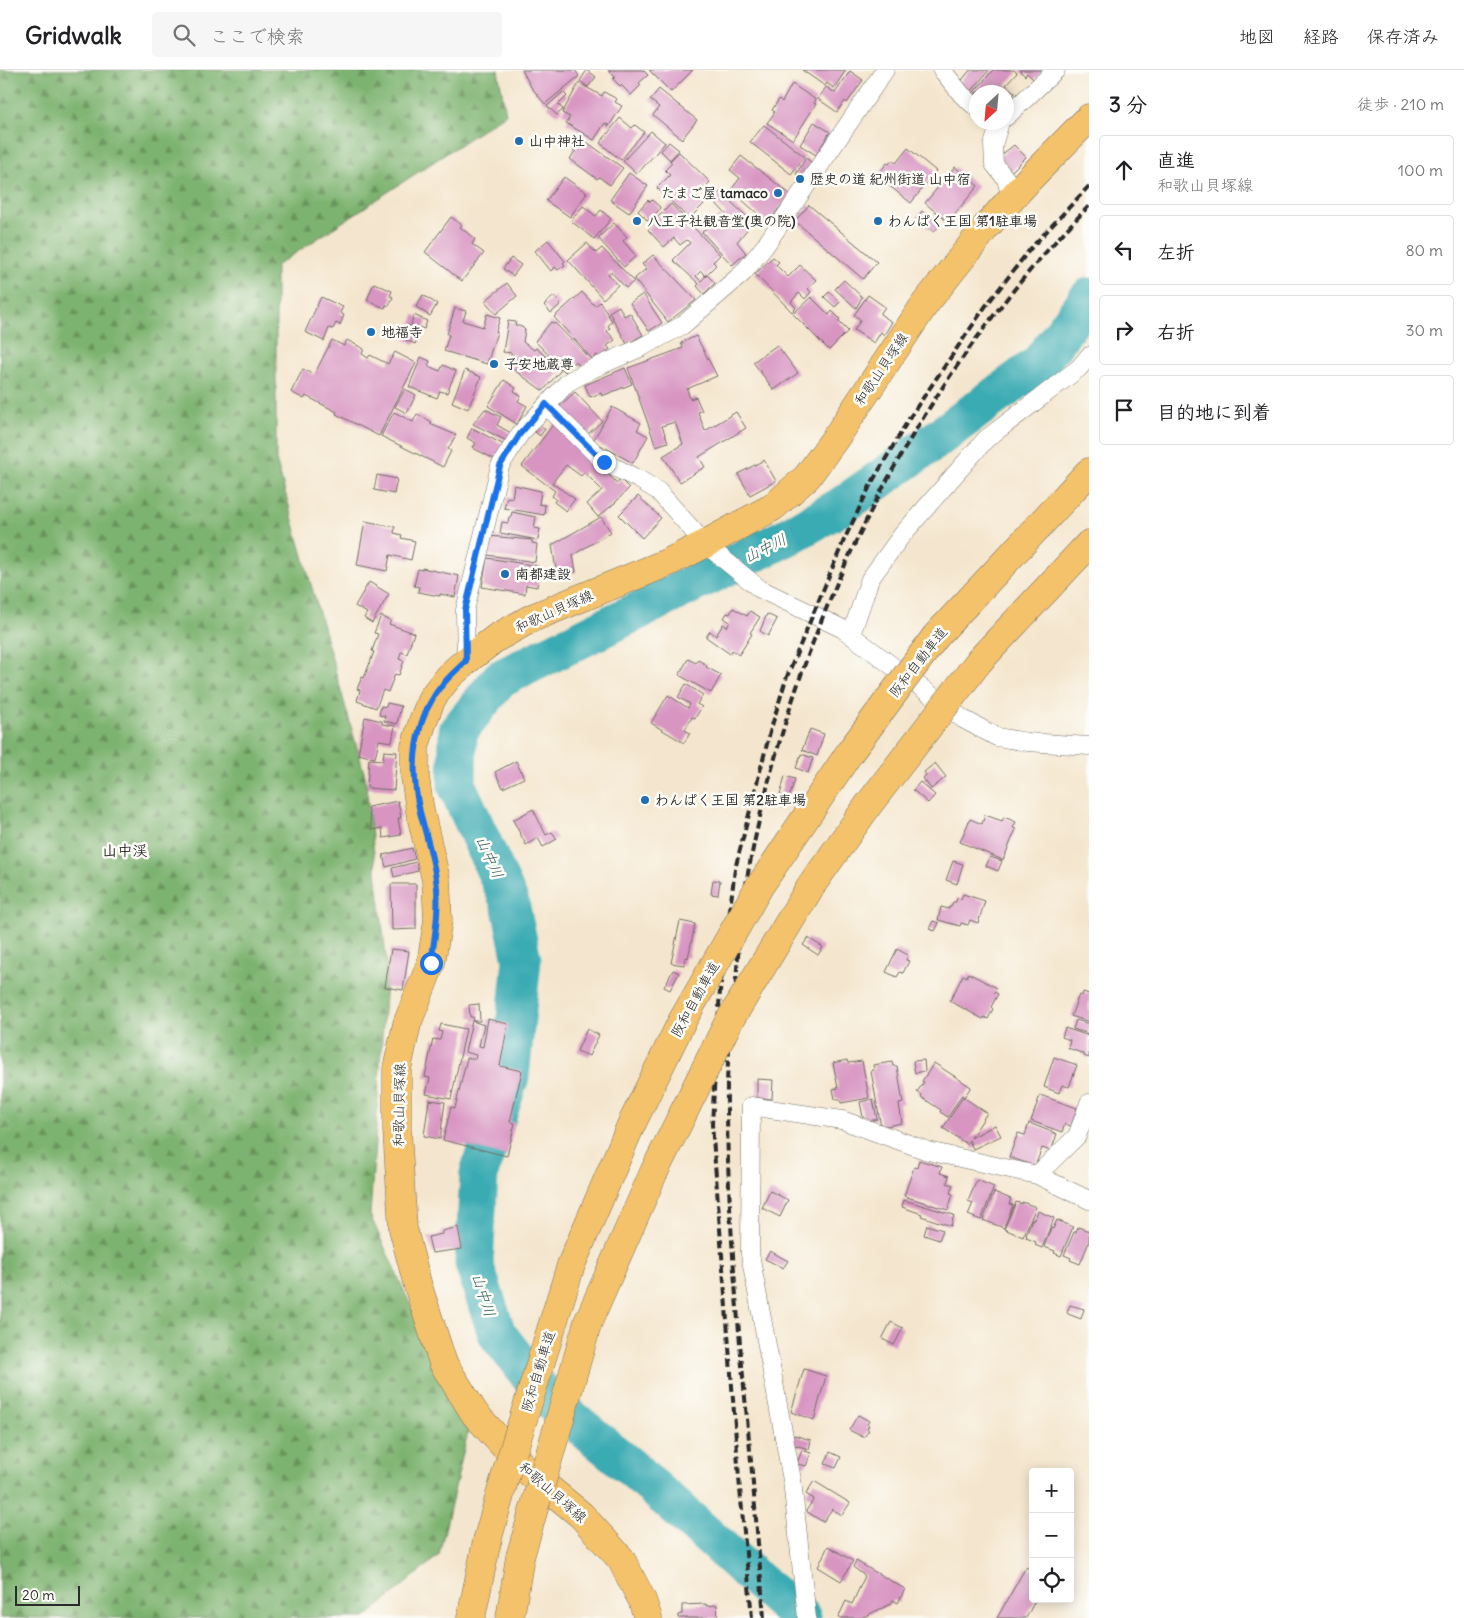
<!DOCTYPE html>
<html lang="ja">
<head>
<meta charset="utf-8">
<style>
  body { margin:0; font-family:Delius,"Klee One",sans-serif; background:#f6f6f6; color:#202124 }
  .controls { position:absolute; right:15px; bottom:15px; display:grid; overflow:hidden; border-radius:5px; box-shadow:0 2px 12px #0003 }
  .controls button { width:45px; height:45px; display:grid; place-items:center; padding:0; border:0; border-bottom:1px solid #e0e0e0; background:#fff; color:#202124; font:25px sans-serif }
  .compass { position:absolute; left:969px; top:15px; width:45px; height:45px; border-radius:50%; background:#fff; box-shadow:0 2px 12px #0003; rotate:206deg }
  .scale { position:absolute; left:15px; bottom:12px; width:65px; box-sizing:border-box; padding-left:5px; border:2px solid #2b2b2b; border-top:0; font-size:14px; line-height:18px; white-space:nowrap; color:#2b2b2b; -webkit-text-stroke:4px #fdfcf7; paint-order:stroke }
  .stop { position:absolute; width:15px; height:15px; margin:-11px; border:4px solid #1a73e8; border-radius:50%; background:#fff }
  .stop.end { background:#1a73e8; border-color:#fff; box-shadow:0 1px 5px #0008 }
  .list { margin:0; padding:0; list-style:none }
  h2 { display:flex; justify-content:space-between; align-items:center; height:65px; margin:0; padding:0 20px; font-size:21px }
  h2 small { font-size:16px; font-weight:400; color:#757577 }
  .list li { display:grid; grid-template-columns:32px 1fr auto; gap:15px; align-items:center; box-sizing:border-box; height:70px; margin:0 10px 10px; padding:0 10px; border:1px solid #e0e0e0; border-radius:5px }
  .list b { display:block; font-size:19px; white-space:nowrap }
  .list p { margin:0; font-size:16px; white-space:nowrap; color:#757577 }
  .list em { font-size:16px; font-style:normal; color:#757577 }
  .icon { flex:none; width:28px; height:28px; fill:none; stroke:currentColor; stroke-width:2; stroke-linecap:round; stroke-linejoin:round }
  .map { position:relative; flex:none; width:1089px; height:1548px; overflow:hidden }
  header { display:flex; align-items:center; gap:30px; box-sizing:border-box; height:70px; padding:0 25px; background:#fff; border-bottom:1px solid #e0e0e0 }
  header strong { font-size:24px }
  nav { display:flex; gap:28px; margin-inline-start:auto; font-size:18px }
  .search { width:350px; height:45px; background:#f6f6f6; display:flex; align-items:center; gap:12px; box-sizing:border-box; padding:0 18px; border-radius:5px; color:#757577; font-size:19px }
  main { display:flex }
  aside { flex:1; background:#fff }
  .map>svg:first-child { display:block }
  .forest { fill:url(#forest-firs); stroke:#546f4d }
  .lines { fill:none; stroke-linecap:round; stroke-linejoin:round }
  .river { stroke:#3aabb3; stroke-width:39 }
  .building { fill:#d895c2 }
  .street-casing { stroke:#716c64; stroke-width:19 }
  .primary-casing { stroke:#716c64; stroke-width:29 }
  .highway-casing { stroke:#716c64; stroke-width:29 }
  .street { stroke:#fff; stroke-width:18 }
  .primary { stroke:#f4c26a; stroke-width:28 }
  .highway { stroke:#f4c26a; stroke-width:28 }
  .rail { stroke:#2b2b2b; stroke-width:4; stroke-dasharray:8 4; stroke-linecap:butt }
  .highway-bridge-casing { stroke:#716c64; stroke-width:29; stroke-linecap:butt }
  .highway-bridge { stroke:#f4c26a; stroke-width:28 }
  .route { stroke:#1a73e8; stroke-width:6 }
  .poi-dot { fill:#1f6fb2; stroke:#fdfcf7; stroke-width:2 }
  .labels { text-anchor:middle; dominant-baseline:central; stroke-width:5; stroke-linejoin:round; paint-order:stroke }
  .poi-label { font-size:14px; font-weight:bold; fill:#2b2b2b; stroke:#fdfcf7; text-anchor:start }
  .street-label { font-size:14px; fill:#2b2b2b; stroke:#fdfcf7 }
  .water-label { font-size:15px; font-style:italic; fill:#315e61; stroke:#fdfcf7 }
  .neighbourhood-label { font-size:15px; font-weight:bold; fill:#2b2b2b; stroke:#fdfcf7 }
</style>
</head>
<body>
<header>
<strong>Gridwalk</strong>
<div class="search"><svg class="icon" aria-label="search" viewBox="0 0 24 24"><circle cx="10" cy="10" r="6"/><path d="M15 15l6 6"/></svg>ここで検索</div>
<nav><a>地図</a><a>経路</a><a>保存済み</a></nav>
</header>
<main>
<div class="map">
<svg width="1089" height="1548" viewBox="0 0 1089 1548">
  <defs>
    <pattern id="forest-firs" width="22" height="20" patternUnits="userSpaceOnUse" patternTransform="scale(1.25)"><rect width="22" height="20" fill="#7db36f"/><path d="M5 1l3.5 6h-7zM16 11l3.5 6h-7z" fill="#67925b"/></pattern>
  </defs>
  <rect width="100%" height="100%" fill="#fdfcf7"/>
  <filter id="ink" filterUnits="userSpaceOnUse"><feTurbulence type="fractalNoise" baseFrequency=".02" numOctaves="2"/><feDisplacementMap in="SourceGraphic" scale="10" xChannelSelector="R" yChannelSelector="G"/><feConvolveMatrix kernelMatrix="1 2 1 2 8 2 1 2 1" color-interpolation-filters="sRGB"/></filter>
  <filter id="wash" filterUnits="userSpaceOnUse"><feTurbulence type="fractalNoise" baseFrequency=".0096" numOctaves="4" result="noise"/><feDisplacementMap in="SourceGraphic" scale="20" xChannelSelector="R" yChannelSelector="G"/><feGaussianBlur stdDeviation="1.12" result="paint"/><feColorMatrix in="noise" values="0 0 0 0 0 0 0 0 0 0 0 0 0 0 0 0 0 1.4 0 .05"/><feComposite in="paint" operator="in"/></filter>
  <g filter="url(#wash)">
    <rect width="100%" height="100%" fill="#f4e6ce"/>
    <path class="forest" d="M0,0H498L506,44L276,196V390L365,706L387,896L370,1145L468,1362L439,1485L365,1548H0Z"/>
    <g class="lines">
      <path class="river" d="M802,1548L783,1533L634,1400L547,1328L497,1264L474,1194L479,1103L510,1006L522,890L510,833L457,716L458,661L500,609L787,467L840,437L930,374L1039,294L1089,227"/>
    </g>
    <g id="blocks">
      <path class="building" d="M522,0H575L579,6L545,34L531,17Z
        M587,0L596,7L588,17L580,11Z
        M608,0H643L648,5L639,13L641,15L631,25L621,15L620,16L613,9L615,7Z
        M649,0H693L671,22Z
        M802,0H846L834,18L827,13L825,16Z
        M970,0H989L970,23L959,14Z
        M993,0H1014L1017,3L1006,15L1015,23L1009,31L1011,32L1006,38V22H976V26L973,23Z
        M1019,0H1042L1043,1L1034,10L1027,3L1025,6Z
        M850,1L863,10L847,33L845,31L837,42L818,29L826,17L835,23Z
        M579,13L602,26L604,22L617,29L615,32L622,36L609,56L605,53L594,70L566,53L570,47L562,43Z
        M792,14L816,30L814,33L816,34L793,70L767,53L775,42L772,40L779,29L782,32Z
        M659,19L697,50L682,69L653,45L659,37L650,30Z
        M563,22L567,26L558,35L563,39L557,45L547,36Z
        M620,48L632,58L635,55L644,62L621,90L600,73Z
        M814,52L830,62L816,85L800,75Z
        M764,55L805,87L791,104L750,72Z
        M651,61L665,73L637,104L623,91Z
        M581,68L623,98L610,115L599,107L597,109L570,89L575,81L573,80Z
        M669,72L679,80L670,90L661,81Z
        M1014,75L1026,87L1010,103L996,89Z
        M908,78L936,101L911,133L877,106L887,93L889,94L892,90L896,93Z
        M679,82L710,112L696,126L704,134L689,149L657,118L670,105L665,100L672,93L670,91Z
        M741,86L790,124L768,153L731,120L740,108L730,100Z
        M806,88L811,92L801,107L796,104Z
        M955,97L978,116L948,152L925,133Z
        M629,103L648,116L629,143L610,130Z
        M564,107L587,123L570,147L546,131Z
        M720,122L753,152L737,172L746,183L732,195L702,162L720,146L726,152L728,150L724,146L726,144L712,129Z
        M648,130L650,132L652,130L660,137L659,140L648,151L638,141Z
        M671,134L720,185L713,192L716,195L705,206L701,201L696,206L701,211L707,205L715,213L704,224L697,216L699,214L673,190L690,173L687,170L680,175L674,168L664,177L648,160L658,149L657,148Z
        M809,135L877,192L863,209L795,151Z
        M583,136L596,146L601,140L611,149L594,169L571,151Z
        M922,141L940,155L934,162L916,149Z
        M451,147L462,155L460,157L475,169L472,174L484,183L462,211L425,182Z
        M614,153L627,167L623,171L636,186L624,197L598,168Z
        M548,170L565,191L563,193L565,195L558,200L555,197L551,201L535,181Z
        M587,173L596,183L602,178L634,211L626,218L611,202L608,204L618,215L603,229L568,190Z
        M653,185L696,230L668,252L634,209L646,199L642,194Z
        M773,187L779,192L776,195L788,207L800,195L816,210L808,219L811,222L805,229L799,223L791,232L796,238L792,242L755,204Z
        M511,188L521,195L513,206L503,199Z
        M844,210L862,227L856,238L835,219Z
        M374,213L392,221L390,226L393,227L389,236L386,235L385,238L367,230Z
        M507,213L517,226L496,244L485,231Z
        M582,222L595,236L600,232L612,251L608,256L610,258L607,261L615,270L607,276L610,279L599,288L597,285L592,289L554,247Z
        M829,222L840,232L835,237L824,227Z
        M643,224L662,253L649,261L630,233Z
        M423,225L437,234L430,246L416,237Z
        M868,225L885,237L880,244L892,252L884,265L881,262L874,273L854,260L861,250L854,245Z
        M554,226L561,234L551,243L544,235Z
        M321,227L343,237L340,243L344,245L340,255L336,253L333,259L329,258L324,271L305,262Z
        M811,227L829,245L832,241L840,249L838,251L848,261L829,280L793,244Z
        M619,236L624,246L630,243L643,265L627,274L609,242Z
        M455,238L466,241L463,251L483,257L487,244L500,248L496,261L497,262L487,294L444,281L449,265L447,264Z
        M414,245L427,251L424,259L411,254Z
        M508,251L516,252L515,255L522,257L525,260L523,272L534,280L536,278L561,300L543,321L510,297L517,288L511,283L503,282Z
        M551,252L554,254L555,253L591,290L581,297L575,291L565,302L535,271Z
        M408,255L421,261L415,274L402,268Z
        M696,266L717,306L687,319L690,329L696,327L702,341L698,342L705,361L736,342L746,358L699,387L705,397L680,412L663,386L683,374L675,352L662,356L668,372L656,376L628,298L683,278L681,273Z
        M332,270L344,276L347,270L364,279L362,284L368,288L370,285L388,294L395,282L416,293L379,366L336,344L337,342L306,326L304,329L291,322L303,299L314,305Z
        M777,275L798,303L774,320L753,292Z
        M421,287L430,291L428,296L440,301L443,295L456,301L447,323L440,321L437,328L409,317Z
        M625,298L632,314L602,326L601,323L590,327L585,315Z
        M465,300L481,307L468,339L452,332Z
        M504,310L516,318L514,321L521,326L518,331L527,336L517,354L488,336Z
        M405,319L416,325L407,343L395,337Z
        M575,322L602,351L586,366L559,337Z
        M612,337L641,353L637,360L648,366L633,393L593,371Z
        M485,339L501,347L497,355L511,363L507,371L473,354Z
        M394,342L413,352L417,344L432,352L430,354L456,365L448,379L451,381L443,397L381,366Z
        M555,352L617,413L620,409L629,418L615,433L598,447L587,434L602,420L584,402L581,406L566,395L552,413L575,429L566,441L554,432L556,429L552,426L555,421L522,396Z
        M540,355L545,359L540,366L535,362Z
        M472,358L504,375L496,390L473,378L476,373L467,368Z
        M764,390L776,411L750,425L738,404Z
        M377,405L397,409L394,424L374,420Z
        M514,415L541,421L539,434L545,435L544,445L504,438L507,427L512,428Z
        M638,426L661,448L642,468L619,445Z
        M512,442L536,447L534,458L540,459L538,470L500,463L502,452L508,453L509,447H511Z
        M601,447L611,462L573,485L576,502L557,506L552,475Z
        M365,451L395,457L394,463L402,465L401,468L415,471L411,490L390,485L387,501L357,495Z
        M489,466L532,470V473L537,474L535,492L487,485Z
        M487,488L538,496L537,500L539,501L537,517L526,515L525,524L482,517Z
        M422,498L459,506L455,527L440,524V526L418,522L419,517L414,516L418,499L422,500Z
        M369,512L389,524L372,553L364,548L367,543L355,536Z
        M733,538L747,546L750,541L760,547L750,563L752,564L739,585L732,580L730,584L706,567L710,561L716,566L723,554L727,557L730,552L724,548L727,543L730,544Z
        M767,544L777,549L768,566L760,561Z
        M381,546L391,551L389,554L414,563L407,584L401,582L399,589L404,591L399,605L395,604L388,622L383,620L376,638L357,631L360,620L357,619L362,607L364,608L374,582L372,581L378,564L374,563Z
        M688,589L696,593L698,590L707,595L706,597L721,605L711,623L679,605Z
        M686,614L703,625L697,634L702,637L695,648L692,647L685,660L690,663L684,673L651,653L668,625L688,638L690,634L678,627Z
        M387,633L401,636L397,654L384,651L385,646L379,645L381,636L386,637Z
        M365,647L382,651V654L395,656L392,672L379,670L375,688L358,684Z
        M810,659L824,664L817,686L802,680Z
        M384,681L397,682L394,720L367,718L369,689L383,690Z
        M801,684L813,688L808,703L796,698Z
        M516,691L524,708L503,718L495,702Z
        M935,693L946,707L931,719L923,708L926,705L924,702Z
        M785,706L795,709L789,728L780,725Z
        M920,712L935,725L928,733L913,720Z
        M398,731L401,748H398L401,765L383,768L382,758L372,760L368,737Z
        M533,739L546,765L552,762L557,769L543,777L538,768L526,775L513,750Z
        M985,745L1002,751L1004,747L1016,752L1013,758L1016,759L1003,790L960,772L970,749L982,754Z
        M412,778L415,789L386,797L383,785Z
        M990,787L1002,791L998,801L986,796Z
        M953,791L963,794L957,814L946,810Z
        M416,792L418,801L394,807L392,798Z
        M713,810L720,811L718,825L711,824Z
        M391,814H416V859L392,860Z
        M963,824L985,831L978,853L970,850L968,855L961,853L960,856L938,850L941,837L949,839V837H951L953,832H956L957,828L961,829Z
        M680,851L695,854L688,888L685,887L684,895L671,893Z
        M933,851L939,853L935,861L929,859Z
        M808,868L823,877L818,885L803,875Z
        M391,879L409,881L403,920L385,917Z
        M897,879L908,885L906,890L909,891L903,903L900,902L897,907L886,902Z
        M673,900L679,903L670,920L664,917Z
        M968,903L997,918L994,922L998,924L991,937L993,939L988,949L984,947L983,949L950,931L963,905L967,907Z
        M1083,922L1089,924V952L1071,946L1079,925L1082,926Z
        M479,934L480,951H474L473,947H470L469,935Z
        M488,949L508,954L500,996L522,1001L510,1052L515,1053L507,1086L443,1070L451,1037L455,1038L467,988L475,989L476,985L465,982L472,951L484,955L479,976L483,977Z
        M1076,950L1089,954V964L1073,959Z
        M441,954L466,959L451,1029L426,1024L430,1008L425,1007L433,969L440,970L442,962L439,961Z
        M1065,958L1089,966V988L1084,986V984L1068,978L1070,970L1062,967Z
        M587,959L599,965L589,986L577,981Z
        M1054,987L1077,995L1069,1017L1062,1015L1059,1023L1044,1017Z
        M847,990L848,993L862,991L869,1028L841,1033L840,1029H835L833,1019L838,1018L833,993Z
        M924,990L925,1001L915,1003L913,991Z
        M892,992L893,996H897L903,1033L899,1034L902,1053L881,1057L871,1001L874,1000L873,995Z
        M934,993L971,1017L964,1027L962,1025L948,1047L940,1042L941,1040L921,1027L922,1025L917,1022L924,1012L922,1011Z
        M757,1009L773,1010L772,1029L757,1028Z
        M1040,1025L1077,1038L1071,1056L1065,1054L1062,1062L1031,1051Z
        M963,1027L987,1043L971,1068L995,1055L1001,1066L973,1079L969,1070L967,1074L943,1058Z
        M873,1029L877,1049L864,1052L860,1032Z
        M429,1030L445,1032L440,1069L424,1066Z
        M1029,1053L1057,1064L1051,1081L1042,1078L1035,1096L1009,1087L1018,1063L1025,1065Z
        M919,1090L942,1097L940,1103L949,1106L947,1113L953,1115L950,1123L953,1124L948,1140L904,1126L914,1097L917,1098Z
        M977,1110L994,1117L981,1150L968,1145L973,1133L968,1131Z
        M770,1121L788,1130L780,1147L762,1138Z
        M994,1122L1011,1129L1009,1134L1013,1135L1004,1158L983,1150Z
        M904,1130L954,1145L951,1156L921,1146L922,1144L902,1137Z
        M1016,1132L1022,1134V1132L1036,1137L1023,1167L1004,1159Z
        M1038,1141L1054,1148L1042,1178L1035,1175L1036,1172L1026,1168L1027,1165H1026L1032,1149L1034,1150Z
        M1057,1150L1073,1157L1061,1186L1054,1183L1055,1181L1044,1177L1051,1158L1053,1159Z
        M927,1155L943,1160L939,1170L924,1165Z
        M458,1157L462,1179L432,1183L428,1167L442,1164V1161Z
        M1078,1157L1089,1161V1172L1080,1194L1070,1190L1071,1188L1064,1185L1074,1162H1076Z
        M770,1181L788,1191L783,1198L765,1189Z
        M1070,1235L1084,1239L1081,1249L1068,1244L1067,1242Z
        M891,1252L903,1258L894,1275L882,1269Z
        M804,1299L826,1306L814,1350L791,1342Z
        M858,1345L869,1351L867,1354L869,1355L867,1359L869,1360L865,1366L863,1367L849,1360Z
        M794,1365L811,1370L809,1379L791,1374Z
        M802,1380L811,1383L806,1396L797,1394Z
        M830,1382L841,1387L836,1398L825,1394Z
        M814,1411L850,1433L842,1445L832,1439L823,1452L806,1441L814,1429L806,1424Z
        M828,1476L853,1491L841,1511L818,1497Z
        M856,1491L905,1519L898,1533L893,1530L891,1534L861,1548H838L846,1531L852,1534L865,1506L853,1497Z
        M1026,1497L1033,1501V1529H1036L1026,1548H997Z
        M706,1534V1536L717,1535L718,1548H678V1545L682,1544V1535Z"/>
    </g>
  </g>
  <g filter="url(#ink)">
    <use href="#blocks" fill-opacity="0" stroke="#716c64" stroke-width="1"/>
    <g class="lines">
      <g class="street-casing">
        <path id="street" d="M942,0L962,25L976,37
          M1006,47L1056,0
          M995,52L999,56L993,75L994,94L1006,109L1011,128
          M546,335L604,392L640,410L658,421L705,474L760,519L843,559L963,649L997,667L1027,672L1089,676
          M851,565L870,509L902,465L986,369L1079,298L1089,286
          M466,591L465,540L500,396L520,364L568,312L592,299L642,277L683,255L743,203L765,176L885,0
          M1037,1105L1089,1130
          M807,1548L792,1410L750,1184L751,1036L842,1050L928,1081L1037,1105L1077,1066L1089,1033"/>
      </g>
      <g class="primary-casing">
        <path id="primary" d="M648,1548L642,1530L621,1489L581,1445L526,1400L475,1344L443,1293L418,1216L403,1159L397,1060V999L407,954L431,893L438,850L436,810L420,741L415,707V677L423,651L432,628L448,607L466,591L496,568L532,548L669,492L705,474L773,437L807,407L839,363L925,234L986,157L1030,108L1089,48"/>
      </g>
      <g class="highway-casing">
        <path id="highway" d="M936,566L1089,402
          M980,590L1089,474
          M471,1548L487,1471
          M510,1548L520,1487"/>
      </g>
      <use href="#street" class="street"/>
      <use href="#primary" class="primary"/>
      <use href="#highway" class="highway"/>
      <path class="rail" d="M752,1548L739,1408L712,1054L720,920L735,799L770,662L786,609L844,470L871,414L910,347L985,237L1031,178L1089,116
        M764,1548C759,1485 754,1422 748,1359C737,1244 726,1128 727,1012C728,982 732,951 735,921C739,879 741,835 750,793C798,549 913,314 1089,136"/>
      <g class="highway-bridge-casing">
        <path id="highway-bridge" d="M487,1471L506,1404L571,1195L631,1055L682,951L759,817L850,682L936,566
          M520,1487L588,1252L654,1102L728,953L811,816L869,734L980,590"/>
      </g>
      <use href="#highway-bridge" class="highway-bridge"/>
    </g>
  </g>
  <g class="lines" filter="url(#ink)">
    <path class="route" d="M431,893C435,865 440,837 436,809C433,787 426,765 420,742C411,705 412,662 433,628C441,614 454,602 466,591L465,540L500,396L520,364L546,334L604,392"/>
  </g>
  <g class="poi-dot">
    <circle cx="519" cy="71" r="5"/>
    <circle cx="800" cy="109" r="5"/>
    <circle cx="778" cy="123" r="5"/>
    <circle cx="637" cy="151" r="5"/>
    <circle cx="878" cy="151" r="5"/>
    <circle cx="371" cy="262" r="5"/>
    <circle cx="494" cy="294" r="5"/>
    <circle cx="505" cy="504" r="5"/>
    <circle cx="645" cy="730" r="5"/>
  </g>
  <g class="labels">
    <g class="poi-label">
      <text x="529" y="71">山中神社</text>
      <text x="810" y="109">歴史の道 紀州街道 山中宿</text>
      <text x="768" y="123" text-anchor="end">たまご屋 tamaco</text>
      <text x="647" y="151">八王子社観音堂(奥の院)</text>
      <text x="888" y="151">わんぱく王国 第1駐車場</text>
      <text x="381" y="262">地福寺</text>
      <text x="504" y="294">子安地蔵尊</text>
      <text x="515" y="504">南都建設</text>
      <text x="655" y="730">わんぱく王国 第2駐車場</text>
    </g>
    <g class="street-label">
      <text transform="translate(881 299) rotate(-56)">和歌山貝塚線</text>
      <text transform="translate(554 541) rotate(-24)">和歌山貝塚線</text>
      <text transform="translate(918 592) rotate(-52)">阪和自動車道</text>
      <text transform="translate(695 929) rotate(-61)">阪和自動車道</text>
      <text transform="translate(399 1035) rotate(-89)">和歌山貝塚線</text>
      <text transform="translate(538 1301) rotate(-73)">阪和自動車道</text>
      <text transform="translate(553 1422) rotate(41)">和歌山貝塚線</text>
    </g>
    <g class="water-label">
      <text transform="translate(765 478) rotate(-27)">山中川</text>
      <text transform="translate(490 787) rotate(66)">山中川</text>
      <text transform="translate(484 1225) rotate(72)">山中川</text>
    </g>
    <g class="neighbourhood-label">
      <text x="125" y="780">山中渓</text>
    </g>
  </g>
</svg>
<div class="controls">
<button>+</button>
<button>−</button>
<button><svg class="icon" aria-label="locate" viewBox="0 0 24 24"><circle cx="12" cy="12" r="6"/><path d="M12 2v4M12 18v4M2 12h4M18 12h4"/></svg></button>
</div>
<svg class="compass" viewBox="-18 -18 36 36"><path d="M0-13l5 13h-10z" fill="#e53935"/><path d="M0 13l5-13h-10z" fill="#757577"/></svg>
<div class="scale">20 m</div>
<div class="stop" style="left:431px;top:893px"></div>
<div class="stop end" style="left:604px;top:392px"></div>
</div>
<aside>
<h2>3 分<small>徒歩 · 210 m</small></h2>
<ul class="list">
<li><svg class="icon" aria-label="ahead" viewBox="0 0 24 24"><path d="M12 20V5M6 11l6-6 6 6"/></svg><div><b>直進</b><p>和歌山貝塚線</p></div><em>100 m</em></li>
<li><svg class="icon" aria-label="left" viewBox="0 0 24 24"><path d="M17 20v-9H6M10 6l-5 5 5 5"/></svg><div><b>左折</b></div><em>80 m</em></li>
<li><svg class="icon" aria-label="right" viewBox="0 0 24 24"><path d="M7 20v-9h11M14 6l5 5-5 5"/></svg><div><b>右折</b></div><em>30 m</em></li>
<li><svg class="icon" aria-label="arrive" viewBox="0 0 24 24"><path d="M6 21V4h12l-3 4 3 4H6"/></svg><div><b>目的地に到着</b></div></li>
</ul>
</aside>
</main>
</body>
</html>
